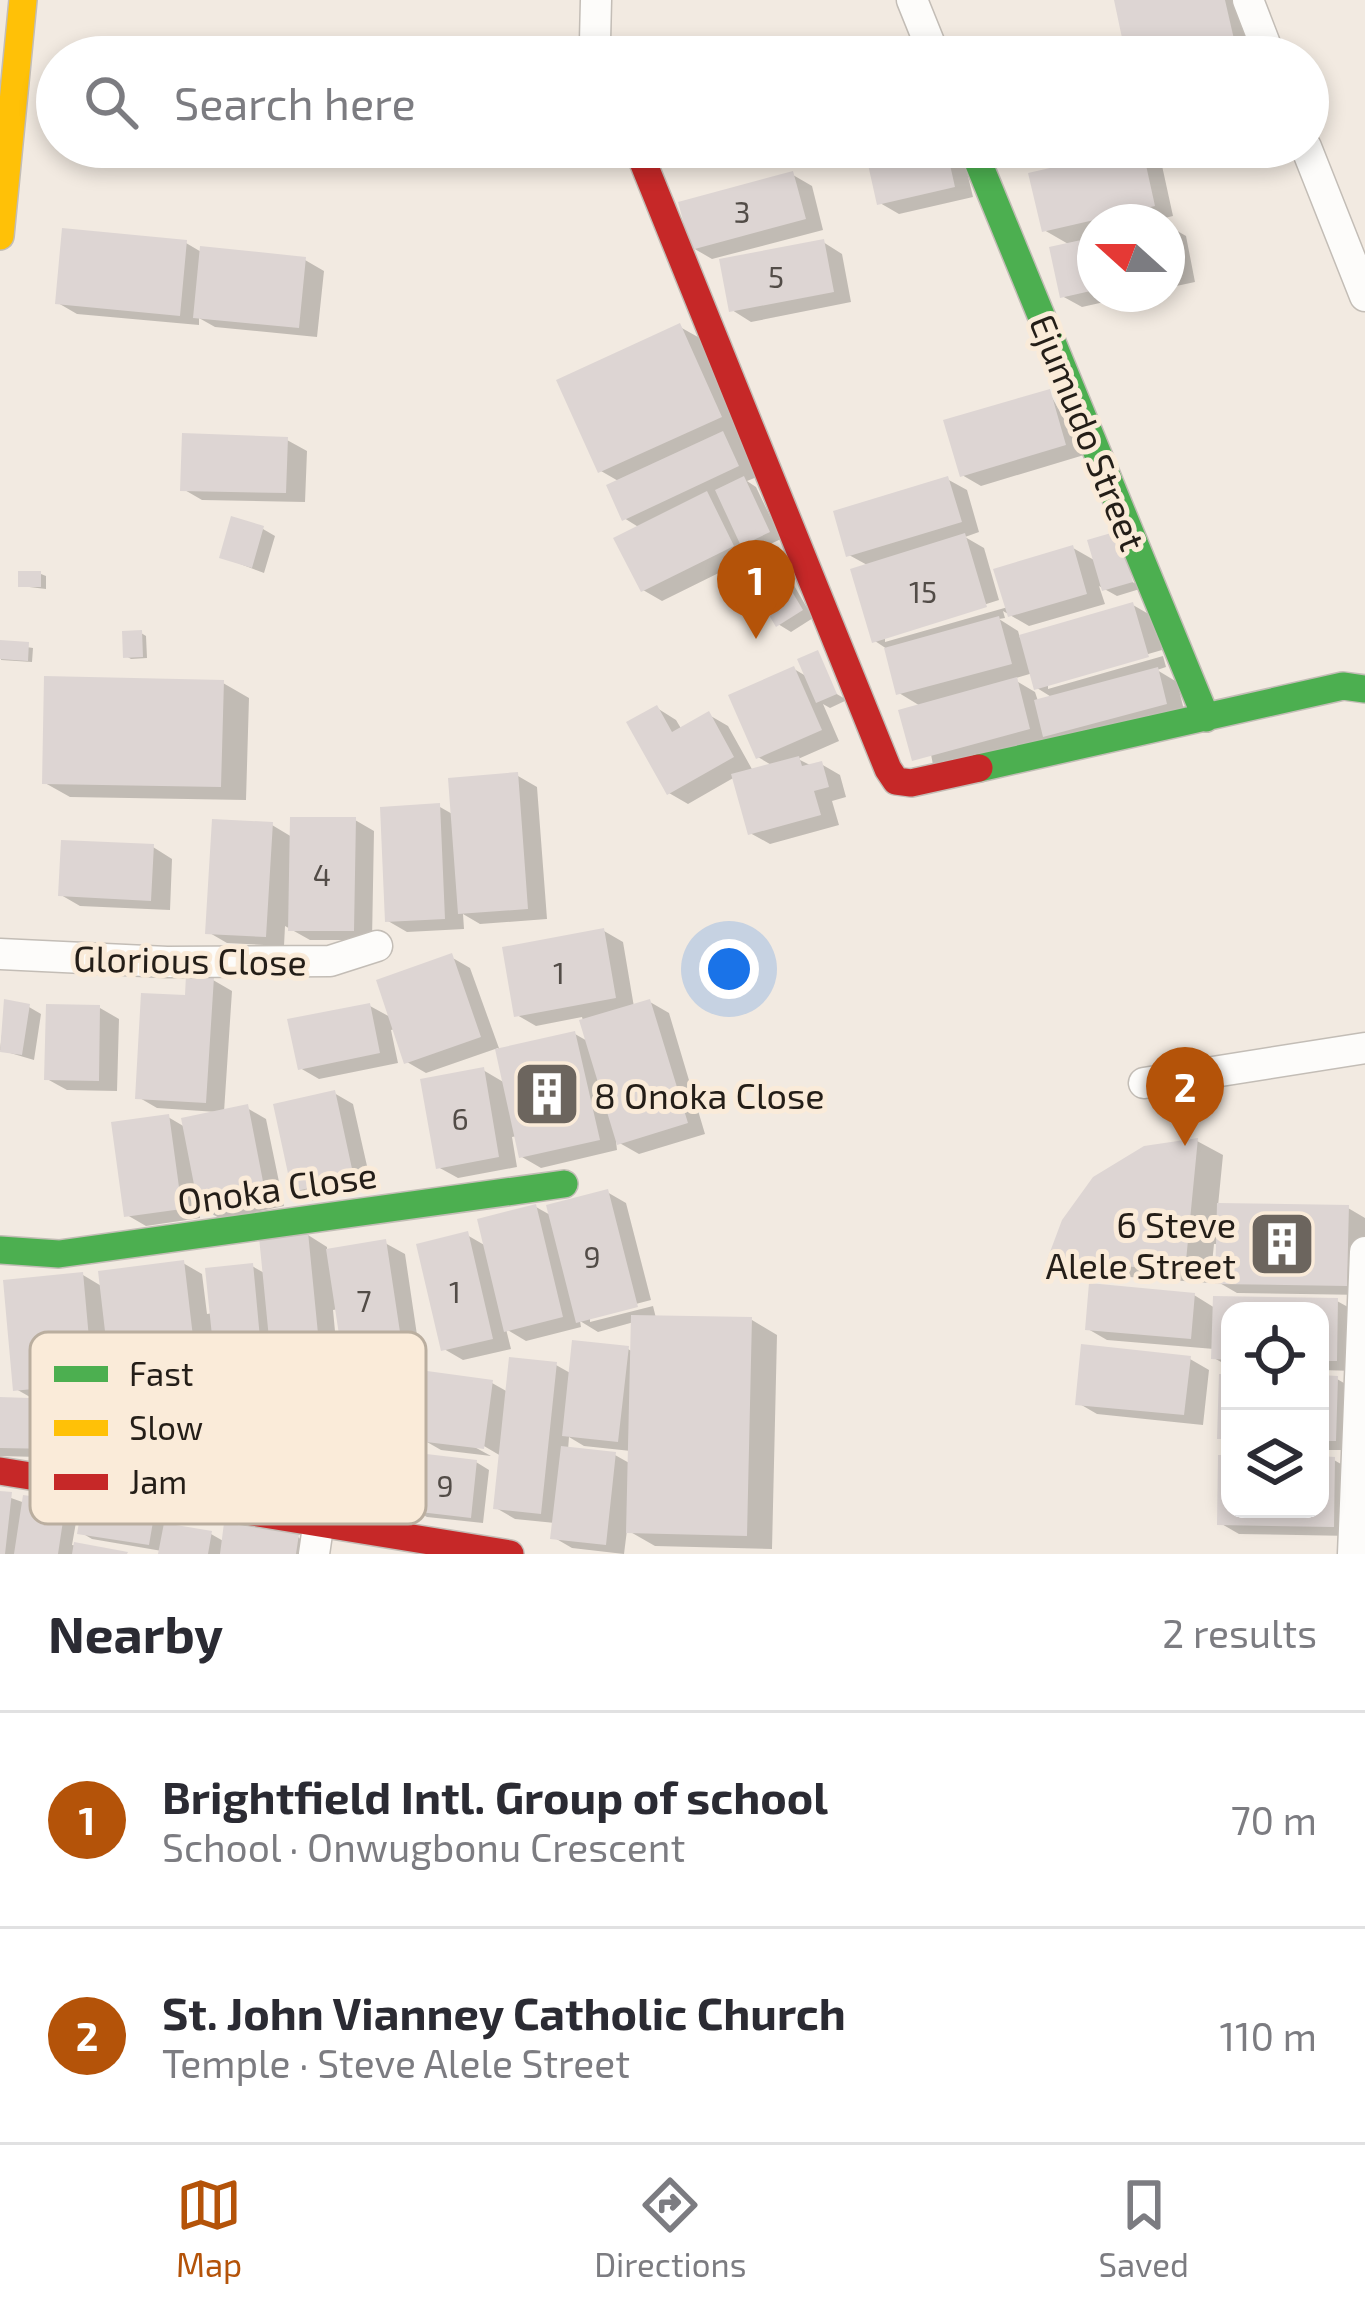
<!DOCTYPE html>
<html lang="en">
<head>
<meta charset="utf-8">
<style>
  body { margin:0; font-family:"Exo 2",sans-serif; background:#f2f2f3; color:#2b2b33 }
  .controls { position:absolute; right:36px; bottom:36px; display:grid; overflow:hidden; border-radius:24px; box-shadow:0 6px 18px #0003 }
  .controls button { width:108px; height:108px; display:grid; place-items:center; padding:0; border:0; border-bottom:3px solid #e1e1e2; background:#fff; color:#2b2b33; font:60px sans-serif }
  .compass { position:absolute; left:1077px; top:204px; width:108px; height:108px; border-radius:50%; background:#fff; box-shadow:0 6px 18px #0003; rotate:291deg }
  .you { position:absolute; left:729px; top:969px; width:42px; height:42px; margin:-30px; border:9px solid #fff; border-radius:50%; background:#1a73e8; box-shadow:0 0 0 18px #1a73e833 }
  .badge { display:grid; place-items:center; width:78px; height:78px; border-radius:50%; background:#b45309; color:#fff; font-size:39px; font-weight:700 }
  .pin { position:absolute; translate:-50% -99px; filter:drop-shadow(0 3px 6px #0008) }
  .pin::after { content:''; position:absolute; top:63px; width:42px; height:36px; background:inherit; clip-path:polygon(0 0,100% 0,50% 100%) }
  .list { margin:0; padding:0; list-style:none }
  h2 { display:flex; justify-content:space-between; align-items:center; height:156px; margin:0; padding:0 48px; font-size:51px }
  h2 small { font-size:39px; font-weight:400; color:#7c7c81 }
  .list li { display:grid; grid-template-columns:78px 1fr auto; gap:36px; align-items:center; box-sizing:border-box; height:216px; padding:0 48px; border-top:3px solid #e1e1e2 }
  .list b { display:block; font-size:45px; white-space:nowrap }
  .list p { margin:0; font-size:39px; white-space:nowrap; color:#7c7c81 }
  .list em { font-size:39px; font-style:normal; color:#7c7c81 }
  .icon { flex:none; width:66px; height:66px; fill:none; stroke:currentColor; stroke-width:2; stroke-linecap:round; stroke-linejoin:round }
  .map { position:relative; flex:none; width:1365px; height:1554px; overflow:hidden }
  .search { position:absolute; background:#fff; box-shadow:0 6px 18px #0003; left:36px; right:36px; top:36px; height:132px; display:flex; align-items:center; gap:30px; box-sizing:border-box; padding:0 42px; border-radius:66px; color:#7c7c81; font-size:45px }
  .sheet { height:588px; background:#fff }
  nav { display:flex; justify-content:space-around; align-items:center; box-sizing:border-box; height:168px; border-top:3px solid #e1e1e2; background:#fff; font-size:33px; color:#7c7c81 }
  nav a { display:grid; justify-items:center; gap:6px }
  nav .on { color:#b45309 }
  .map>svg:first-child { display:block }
  .shadow { fill:#0003; fill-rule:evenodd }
  .building { fill:#ddd5d3 }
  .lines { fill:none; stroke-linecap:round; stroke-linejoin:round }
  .street-casing { stroke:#c3bdb6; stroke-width:33 }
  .fast-casing { stroke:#c3bdb6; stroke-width:30 }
  .slow-casing { stroke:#c3bdb6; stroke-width:30 }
  .jam-casing { stroke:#c3bdb6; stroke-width:30 }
  .street { stroke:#fdfcfa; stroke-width:30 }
  .fast { stroke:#4caf50; stroke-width:27 }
  .slow { stroke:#ffc107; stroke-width:27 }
  .jam { stroke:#c62828; stroke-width:27 }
  .labels { text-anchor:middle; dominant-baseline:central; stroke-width:10; stroke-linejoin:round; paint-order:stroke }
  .number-label { font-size:30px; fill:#524c47 }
  .street-label { font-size:36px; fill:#241e18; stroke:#faebd9 }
  .poi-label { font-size:36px; fill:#241e18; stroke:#faebd9; text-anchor:start }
  .key { fill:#faebd9; stroke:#baae9f; stroke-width:3 }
  .key-label { font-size:33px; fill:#241e18 }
</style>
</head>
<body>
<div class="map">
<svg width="1365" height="1554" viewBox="0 0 1365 1554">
  <rect width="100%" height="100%" fill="#f2eae1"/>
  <path class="shadow" d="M1117,0H1240L1253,57H1129Z
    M1084,44L1096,51L1097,57H1004Z
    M209,147H261V151Z
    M803,147H854L818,156Z
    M894,147H961L973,197L899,214L880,203Z
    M1141,150L1161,161L1173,216L1148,222H1095L1092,235L1095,294H1140L1082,307L1062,296L1070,245L1044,230Z
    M793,175L812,186L823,230L712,259L693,248Z
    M1167,225L1186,236L1195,282L1167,288Z
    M823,242L842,254L851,302L751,322L732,310Z
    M186,243L203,253L305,260L324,271L317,337L215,327L199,318V325L77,314L58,303Z
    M680,327L705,341L757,477L747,481L756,487L781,539L764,547L775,553L813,618L791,632L778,624L741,562L662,601L643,590L640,528L624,518L620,482L601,471Z
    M1049,392L1084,455L981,486L962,475Z
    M287,440L307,451L305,502L202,500L183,489Z
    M947,479L967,490L979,532L965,537L984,548L999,600L885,636V642L1008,607L1073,548L1143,588L1117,596L1099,586L1105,604L1029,626L1003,611L1005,618L999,619L1018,631L1020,638L1133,605L1152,616L1162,650L1048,683V689L1163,656L1166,667L1157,670L1177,682L1185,714L934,770L922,707L899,693L887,649L875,641L869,566L849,555ZM1033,673L1037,688L1053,698L1038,701L1035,692L1013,679Z
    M263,529L275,536L264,573L222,557Z
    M41,574L46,576V589L21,586Z
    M141,633L146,636L147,658L131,659L126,656Z
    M0,643L33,648L32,662L1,660Z
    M794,669L847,700L830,708L823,704L839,741L798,759L812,766L821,764L840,775L846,797L832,801L839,825L770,844L750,833L735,777L688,804L669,793L657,708L676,720L682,730L709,715L728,726L753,771L773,766L758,757Z
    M223,683L249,698L246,800L70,797L45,783Z
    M518,776L537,787L547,919L480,924L463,914L464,929L407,932L388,921L440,807L454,815Z
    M355,820L374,831L372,940H310L285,926L284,946L227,943L208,932L272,825L292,837Z
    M153,847L172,859L170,910L80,906L61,895Z
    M604,931L623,942L634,1007L650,1002L669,1013L705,1134L639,1154L616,1141L617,1150L541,1168L522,1157L517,1136L512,1137L517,1167L458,1178L438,1167L483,1070L505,1083L498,1048L426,1073L407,1062L395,1029L391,1030L398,1063L319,1079L300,1068L370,1006L392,1018L451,957L470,968L500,1051L575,1034L589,1042L582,1017L536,1026L517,1015Z
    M213,980L232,991L224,1112L247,1108L266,1119L284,1206L221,1219L198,1206L200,1218L146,1226L127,1215L168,1117L185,1127L217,1112L157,1108L138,1097L187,999Z
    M6,1003L29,1007L41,1014L34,1060L0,1050Z
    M100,1008L119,1019L117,1091L67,1090L47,1079Z
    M334,1093L353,1104L372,1188L313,1201L294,1190Z
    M1197,1141L1223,1155L1218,1206L1348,1208L1365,1218V1295L1237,1293L1218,1282L1219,1244H1214L1210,1283L1076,1273L1051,1258Z
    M607,1192L626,1203L651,1300L590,1316V1322L653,1306L656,1318L752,1320L777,1335L772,1549L655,1546L627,1530L624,1554L572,1548L553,1537L555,1523L515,1519L496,1508L501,1456L472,1439L469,1444L491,1456L441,1450L427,1442L426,1457L476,1462L489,1470L483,1523L427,1517L414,1510L366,1506L347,1493L217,1478L198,1467L343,1415L352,1421L356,1365L345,1359L338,1309L333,1310L338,1363L293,1368L279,1360L280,1370L237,1375L213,1361L215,1381L133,1392L110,1378L111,1393L51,1399L75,1412L147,1403L166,1414L168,1471L96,1474L77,1458L0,1456V1400L37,1401L16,1389L83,1275L103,1287L183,1263L202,1274L207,1314L213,1313L252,1266L266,1274L308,1235L327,1247V1252L385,1243L405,1254L421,1362L383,1367L412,1372L429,1382L492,1383L508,1392L556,1365L572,1374L628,1349L633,1352L634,1322L598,1332L580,1321L581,1327L526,1341L506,1329L511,1349L463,1360L444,1349L467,1235L486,1246L536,1207L552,1216ZM569,1437L584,1446L631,1451V1464L615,1455L568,1450Z
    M1194,1295L1215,1308L1337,1301L1357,1312L1356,1371L1320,1370V1311H1230V1367L1214,1358V1349L1107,1340L1088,1329Z
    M1190,1359L1209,1370L1203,1425L1097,1414L1078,1403Z
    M1320,1378L1337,1379L1356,1390L1355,1450H1320Z
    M1230,1458V1509H1320V1459L1334,1460L1353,1471L1352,1536L1239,1534L1220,1523Z
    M0,1494L25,1503L65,1504L78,1511L72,1545L124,1554H0Z
    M154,1513L166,1520V1526L211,1534L225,1542L298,1537L316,1554H161L162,1551L92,1539L80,1532Z"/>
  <path class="building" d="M1114,0H1225L1236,48L1197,57H1126Z
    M1084,41L1087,57H1001V54Z
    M881,147H946L955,187L877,205L865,151Z
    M1142,147L1155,206L1042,232L1028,173Z
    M793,171L806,219L691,250L678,202Z
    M62,228L187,240L180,316L55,304Z
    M1169,231L1178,272L1167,274V232Z
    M1095,237V290L1060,298L1049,247Z
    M824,239L834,292L729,312L719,259Z
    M200,246L306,257L299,328L193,318Z
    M680,323L722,417L598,473L556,380Z
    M1050,389L1066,445L960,477L943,420Z
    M723,431L739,466L622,521L606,485Z
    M182,433L288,437L286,493L180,491Z
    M744,476L770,532L741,546L715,490Z
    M948,476L962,522L846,557L833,511Z
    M707,491L734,546L641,592L613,538Z
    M231,516L264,526L252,568L219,558Z
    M1118,531L1133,582L1102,591L1087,540Z
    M965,533L987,607L872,643L850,569Z
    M763,543L803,610L776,627L736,559Z
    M1073,545L1087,594L1008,617L993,569Z
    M18,571H41V587H18Z
    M1133,602L1149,657L1034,690L1019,635Z
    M999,616L1012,664L896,695L884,648Z
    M142,630L143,657L123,658L122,631Z
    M0,640L29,642L28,661L0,659Z
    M818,650L837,694L816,703L797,659Z
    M794,666L822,730L756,759L728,695Z
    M1158,667L1167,704L1043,737L1034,700Z
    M44,676L224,680L221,787L42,784Z
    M1017,677L1030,729L912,761L898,710Z
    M657,705L672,732L709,711L734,757L667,795L626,722Z
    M799,756L802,766L822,761L829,787L814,791L821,815L748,835L731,774Z
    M518,772L528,909L458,914L448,778Z
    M440,803L445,919L385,922L380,807Z
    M290,817H356L354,931H288Z
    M212,819L273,822L266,937L205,934Z
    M61,840L154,844L151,901L58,896Z
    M604,928L616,998L514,1017L502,947Z
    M452,953L481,1037L404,1064L376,980Z
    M186,975L214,977L206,1103L135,1099L141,993L185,995Z
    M4,999L30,1004L22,1055L0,1052Z
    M650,999L688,1123L617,1145L579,1020Z
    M370,1003L380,1053L298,1070L287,1019Z
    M46,1004L100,1005L99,1081L44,1080Z
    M575,1031L600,1140L519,1158L495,1049Z
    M484,1067L499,1157L436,1169L420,1079Z
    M335,1090L354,1178L292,1192L273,1104Z
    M248,1104L266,1197L199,1210L181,1118Z
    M169,1114L182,1209L124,1217L111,1122Z
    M1198,1138L1185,1271L1047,1260L1062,1220L1093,1177L1144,1146Z
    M608,1189L638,1307L576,1323L546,1205Z
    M1217,1203L1349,1205L1347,1286L1215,1284Z
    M536,1204L563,1317L504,1332L477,1219Z
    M468,1231L493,1339L441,1351L416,1244Z
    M308,1232L320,1354L271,1359L259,1237Z
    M386,1239L403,1352L343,1361L326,1249Z
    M184,1260L197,1371L111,1383L98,1271Z
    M253,1263L262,1360L215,1365L205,1268Z
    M83,1272L93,1383L13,1391L3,1280Z
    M1089,1283L1195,1293L1191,1339L1085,1330Z
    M1213,1296L1338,1298L1337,1361H1320V1311H1230V1360L1211,1359Z
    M631,1315L752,1317L747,1536L626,1533Z
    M572,1340L629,1346L618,1442L562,1436Z
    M1081,1344L1191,1356L1184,1415L1075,1405Z
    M509,1357L557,1362L541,1514L493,1509Z
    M427,1371L493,1380L484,1449L418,1441Z
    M1219,1374H1230V1439H1217Z
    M1320,1375L1338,1376L1336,1441H1320Z
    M0,1397L58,1399L56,1449L0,1448Z
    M561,1446L616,1452L606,1545L550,1539Z
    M418,1453L477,1460L471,1518L411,1511Z
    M1218,1455H1230V1509H1320V1456L1335,1457L1334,1527L1217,1525Z
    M0,1491L12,1492L5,1554H0Z
    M23,1495L66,1501L58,1554H14Z
    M83,1499L155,1510L149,1545L77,1534Z
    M164,1523L212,1531L208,1554H158Z
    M224,1523L299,1534L296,1554H220Z
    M74,1542L128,1552L127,1554H72Z"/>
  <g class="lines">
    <g class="street-casing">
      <path id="street" d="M596,0L595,41L601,57
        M912,0L935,57
        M1248,0L1270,57
        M1306,147L1365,296
        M0,954L167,962L330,961L377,946
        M1144,1083L1365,1048
        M314,1554L319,1520
        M1353,1554L1365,1252"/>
    </g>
    <g class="fast-casing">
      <path id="fast" d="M972,147L1206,718
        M979,768L1343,686L1365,689
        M0,1250L59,1254L564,1184"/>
    </g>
    <g class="slow-casing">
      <path id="slow" d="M0,236L23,0"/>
    </g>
    <g class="jam-casing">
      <path id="jam" d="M637,147L888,769L896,781L911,783L979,768
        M0,1471L510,1554"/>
    </g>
    <use href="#street" class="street"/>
    <use href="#fast" class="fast"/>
    <use href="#slow" class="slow"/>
    <use href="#jam" class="jam"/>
  </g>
  <defs>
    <g id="building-square" transform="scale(3.45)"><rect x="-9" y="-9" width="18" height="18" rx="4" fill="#6c655e" stroke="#faebd9"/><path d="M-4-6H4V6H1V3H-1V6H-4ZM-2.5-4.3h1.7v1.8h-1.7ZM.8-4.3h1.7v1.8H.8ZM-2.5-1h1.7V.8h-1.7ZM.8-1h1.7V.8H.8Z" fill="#fff"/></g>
  </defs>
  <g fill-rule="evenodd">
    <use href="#building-square" x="547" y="1094"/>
    <use href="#building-square" x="1282" y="1244"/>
  </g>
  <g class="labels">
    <g class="number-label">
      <text x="742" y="211">3</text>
      <text x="776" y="276">5</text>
      <text x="923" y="591">15</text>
      <text x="322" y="874">4</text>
      <text x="559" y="972">1</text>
      <text x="460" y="1118">6</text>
      <text x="592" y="1256">9</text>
      <text x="455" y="1291">1</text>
      <text x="364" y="1300">7</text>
      <text x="445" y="1485">9</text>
    </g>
    <g class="street-label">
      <text transform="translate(1089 432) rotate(68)">Ejumudo Street</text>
      <text transform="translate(190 959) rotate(1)">Glorious Close</text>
      <text transform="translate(277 1187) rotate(-8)">Onoka Close</text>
    </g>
    <g class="poi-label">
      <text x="594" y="1094">8 Onoka Close</text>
      <text x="1236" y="1223" text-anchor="end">6 Steve<tspan x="1236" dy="41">Alele Street</tspan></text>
    </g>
  </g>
  <rect x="30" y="1332" width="396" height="192" rx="18" class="key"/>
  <rect x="54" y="1366" width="54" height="16" fill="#4caf50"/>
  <rect x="54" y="1420" width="54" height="16" fill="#ffc107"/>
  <rect x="54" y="1474" width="54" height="16" fill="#c62828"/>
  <g class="key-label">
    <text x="129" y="1386">Fast</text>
    <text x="129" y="1440">Slow</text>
    <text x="129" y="1494">Jam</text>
  </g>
</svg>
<div class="controls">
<button><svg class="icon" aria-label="locate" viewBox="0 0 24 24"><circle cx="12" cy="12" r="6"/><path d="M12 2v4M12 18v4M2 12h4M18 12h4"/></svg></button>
<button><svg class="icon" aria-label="layers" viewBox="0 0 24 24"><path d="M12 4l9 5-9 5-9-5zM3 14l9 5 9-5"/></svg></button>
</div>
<svg class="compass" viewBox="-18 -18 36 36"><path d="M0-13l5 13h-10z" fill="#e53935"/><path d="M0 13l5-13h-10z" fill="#7c7c81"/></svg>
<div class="you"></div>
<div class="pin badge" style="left:756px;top:639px">1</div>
<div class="pin badge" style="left:1185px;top:1146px">2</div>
<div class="search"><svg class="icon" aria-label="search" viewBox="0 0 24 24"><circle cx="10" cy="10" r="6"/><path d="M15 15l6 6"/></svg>Search here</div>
</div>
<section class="sheet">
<h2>Nearby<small>2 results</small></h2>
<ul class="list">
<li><span class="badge">1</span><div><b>Brightfield Intl. Group of school</b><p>School · Onwugbonu Crescent</p></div><em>70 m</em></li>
<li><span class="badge">2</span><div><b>St. John Vianney Catholic Church</b><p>Temple · Steve Alele Street</p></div><em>110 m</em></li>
</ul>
</section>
<nav>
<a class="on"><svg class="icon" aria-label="map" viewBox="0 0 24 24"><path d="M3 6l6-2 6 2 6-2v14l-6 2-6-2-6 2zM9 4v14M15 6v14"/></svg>Map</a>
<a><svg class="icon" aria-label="directions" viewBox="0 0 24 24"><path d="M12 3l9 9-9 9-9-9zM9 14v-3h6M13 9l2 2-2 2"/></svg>Directions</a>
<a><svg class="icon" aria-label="saved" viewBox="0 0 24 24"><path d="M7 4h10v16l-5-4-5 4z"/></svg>Saved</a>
</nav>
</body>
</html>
